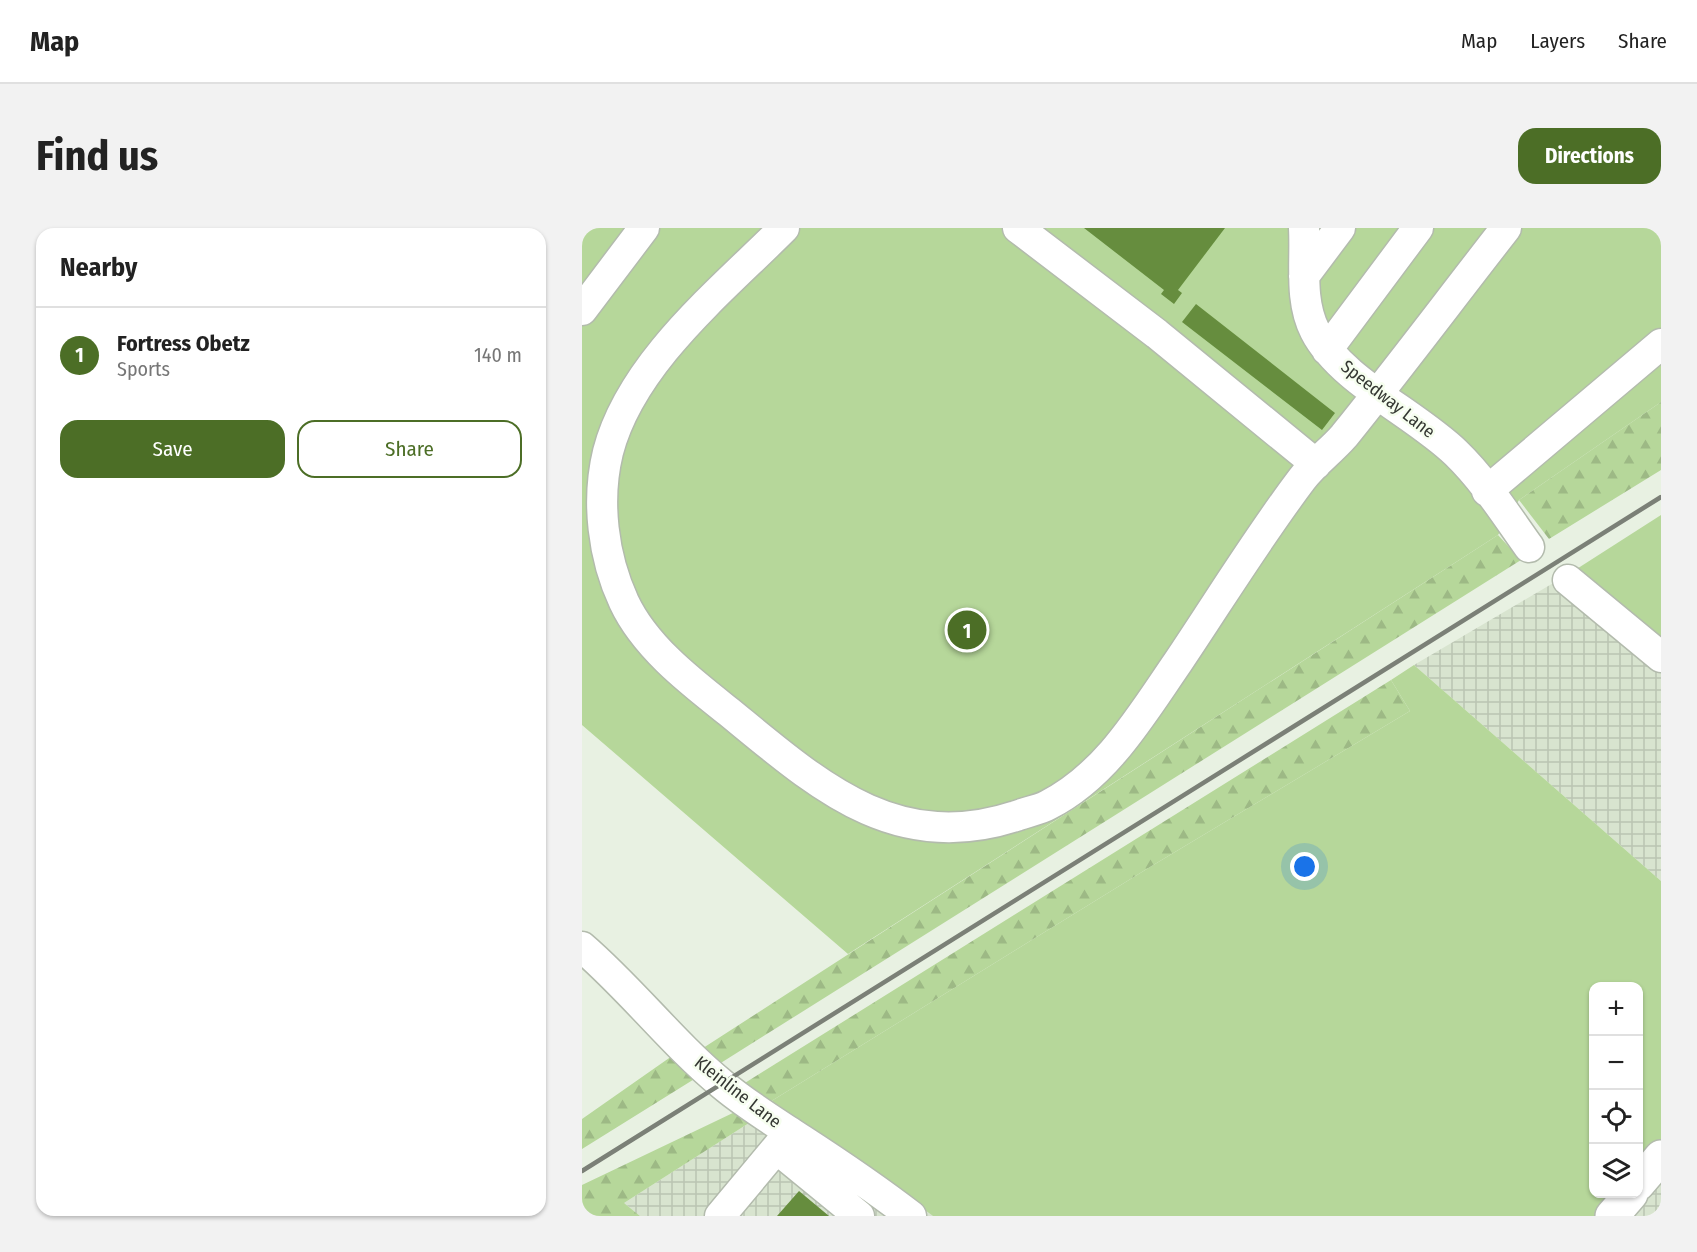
<!DOCTYPE html>
<html lang="en">
<head>
<meta charset="utf-8">
<style>
  body { margin:0; font-family:"Fira Sans Condensed",sans-serif; background:#f2f2f2; color:#222 }
  .controls { position:absolute; right:18px; bottom:18px; display:grid; overflow:hidden; border-radius:12px; box-shadow:0 2px 4px #0004 }
  .controls button { width:54px; height:54px; display:grid; place-items:center; padding:0; border:0; border-bottom:2px solid #e0e0e0; background:#fff; color:#222; font:30px sans-serif }
  .you { position:absolute; left:723px; top:639px; width:21px; height:21px; margin:-15px; border:4px solid #fff; border-radius:50%; background:#1a73e8; box-shadow:0 0 0 9px #1a73e833 }
  .badge { display:grid; place-items:center; width:39px; height:39px; border-radius:50%; background:#4c6e26; color:#fff; font-size:20px; font-weight:700 }
  .pin { position:absolute; translate:-50% -50%; border:3px solid #fff; box-shadow:0 2px 6px #0006 }
  .list { margin:0; padding:0; list-style:none }
  h2 { display:flex; justify-content:space-between; align-items:center; height:78px; margin:0; padding:0 24px; font-size:26px }
  h2 small { font-size:20px; font-weight:400; color:#767676 }
  .list li { display:grid; grid-template-columns:39px 1fr auto; gap:18px; align-items:center; box-sizing:border-box; height:96px; padding:0 24px; border-top:2px solid #e0e0e0 }
  .list b { display:block; font-size:22px; white-space:nowrap }
  .list p { margin:0; font-size:20px; white-space:nowrap; color:#767676 }
  .list em { font-size:20px; font-style:normal; color:#767676 }
  .actions { display:flex; gap:12px; padding:18px 24px }
  .actions a { flex:1; padding:14px 0; border:2px solid #4c6e26; border-radius:18px; text-align:center; font-size:21px; color:#4c6e26 }
  .actions .main { background:#4c6e26; color:#fff }
  .icon { flex:none; width:33px; height:33px; fill:none; stroke:currentColor; stroke-width:2; stroke-linecap:round; stroke-linejoin:round }
  .map { position:relative; flex:none; width:1079px; height:988px; overflow:hidden; border-radius:18px }
  header { display:flex; align-items:center; gap:36px; box-sizing:border-box; height:84px; padding:0 30px; background:#fff; border-bottom:2px solid #e0e0e0 }
  header strong { font-size:28px }
  nav { display:flex; gap:33px; margin-inline-start:auto; font-size:21px }
  .intro { display:flex; align-items:center; justify-content:space-between; box-sizing:border-box; height:144px; padding:0 36px }
  h1 { margin:0; font-size:42px }
  .button { padding:15px 27px; border-radius:18px; background:#4c6e26; color:#fff; font-size:21px; font-weight:700 }
  main { display:flex; gap:36px; padding:0 36px }
  aside { flex:1; background:#fff; border-radius:18px; box-shadow:0 2px 4px #0004 }
  .map>svg:first-child { display:block }
  .industrial { fill:url(#industrial-grid) }
  .grass { fill:#b6d79a }
  .forest { fill:url(#forest-firs) }
  .building { fill:#668d3e }
  .lines { fill:none; stroke-linecap:round; stroke-linejoin:round }
  .minor-casing { stroke:#b3bbad; stroke-width:33 }
  .major-casing { stroke:#b3bbad; stroke-width:36 }
  .minor { stroke:#fff; stroke-width:30 }
  .major { stroke:#fff; stroke-width:33 }
  .rail { stroke:#7b8077; stroke-width:4.5 }
  .labels { text-anchor:middle; dominant-baseline:central; stroke-width:5; stroke-linejoin:round; paint-order:stroke }
  .street-label { font-size:18px; fill:#343732; stroke:#f6feef }
</style>
</head>
<body>
<header>
<strong>Map</strong>
<nav><a>Map</a><a>Layers</a><a>Share</a></nav>
</header>
<div class="intro"><h1>Find us</h1><a class="button">Directions</a></div>
<main>
<aside>
<h2>Nearby<small></small></h2>
<ul class="list">
<li><span class="badge">1</span><div><b>Fortress Obetz</b><p>Sports</p></div><em>140 m</em></li>
</ul>
<div class="actions"><a class="main">Save</a><a>Share</a></div>
</aside>
<div class="map">
<svg width="1079" height="988" viewBox="0 0 1079 988">
  <defs>
    <pattern id="industrial-grid" width="8" height="8" patternUnits="userSpaceOnUse" patternTransform="scale(1.5)"><rect width="8" height="8" fill="#d8e4cf"/><path d="M0 4h8M4 0v8" fill="none" stroke="#bac4b2"/></pattern>
    <pattern id="forest-firs" width="22" height="20" patternUnits="userSpaceOnUse" patternTransform="scale(1.5)"><rect width="22" height="20" fill="#b6d79a"/><path d="M5 1l3.5 6h-7zM16 11l3.5 6h-7z" fill="#9db985"/></pattern>
  </defs>
  <rect width="100%" height="100%" fill="#e8f1e2"/>
  <path class="industrial" d="M990,344L1079,417V653L832,437Z
    M183,877L252,914L323,965L351,988H58L42,975L167,895Z
    M1079,913V988H1018Z"/>
  <path class="grass" d="M0,0H1079V174L937,272L916,307L266,726L0,497Z
    M1079,287V417L990,344Z
    M832,437L1079,653V913L1057,941L1056,758H1011V966H1036L1018,988H351L252,914L183,877L568,639L828,483L809,452Z"/>
  <path class="forest" d="M1079,174V242L967,311L937,272Z
    M916,307L939,332L134,838L118,822Z
    M809,452L828,483L568,639L183,877L158,858Z
    M90,828L114,850L0,921V891Z
    M155,883L167,895L42,975L58,988H0V957Z"/>
  <path class="building" d="M502,0H643L596,62L600,65L592,76L579,66L582,62Z
    M614,76L753,185L740,202L600,94Z
    M217,963L247,988H195Z"/>
  <g class="lines">
    <g class="minor-casing">
      <path id="minor" d="M202,0C139,63 49,135 26,224C14,273 21,329 42,374C63,419 109,454 147,484C235,556 313,628 434,588C444,584 457,582 466,577C525,547 560,486 596,434C637,373 676,309 720,251C732,235 749,223 762,208C817,140 870,69 924,0
        M436,0L575,106L734,236
        M722,0C724,34 717,72 733,103C758,152 834,186 874,225C902,252 924,287 947,319
        M722,48L758,0
        M0,82L62,0
        M745,122L836,0
        M905,263L1079,116
        M986,352L1079,429
        M0,719C50,762 90,815 141,857C166,878 193,894 220,912C257,936 294,961 329,988
        M195,921L277,988
        M138,988L208,904"/>
    </g>
    <g class="major-casing">
      <path id="major" d="M1056,956L1079,929
        M1030,988L1049,966"/>
    </g>
    <use href="#minor" class="minor"/>
    <use href="#major" class="major"/>
    <path class="rail" d="M0,943L1079,269"/>
  </g>
  <g class="labels">
    <g class="street-label">
      <text transform="translate(806 171) rotate(38)">Speedway Lane</text>
      <text transform="translate(156 864) rotate(38)">Kleinline Lane</text>
    </g>
  </g>
</svg>
<div class="controls">
<button>+</button>
<button>−</button>
<button><svg class="icon" aria-label="locate" viewBox="0 0 24 24"><circle cx="12" cy="12" r="6"/><path d="M12 2v4M12 18v4M2 12h4M18 12h4"/></svg></button>
<button><svg class="icon" aria-label="layers" viewBox="0 0 24 24"><path d="M12 4l9 5-9 5-9-5zM3 14l9 5 9-5"/></svg></button>
</div>
<div class="you"></div>
<div class="pin badge" style="left:385px;top:402px">1</div>
</div>
</main>
</body>
</html>
